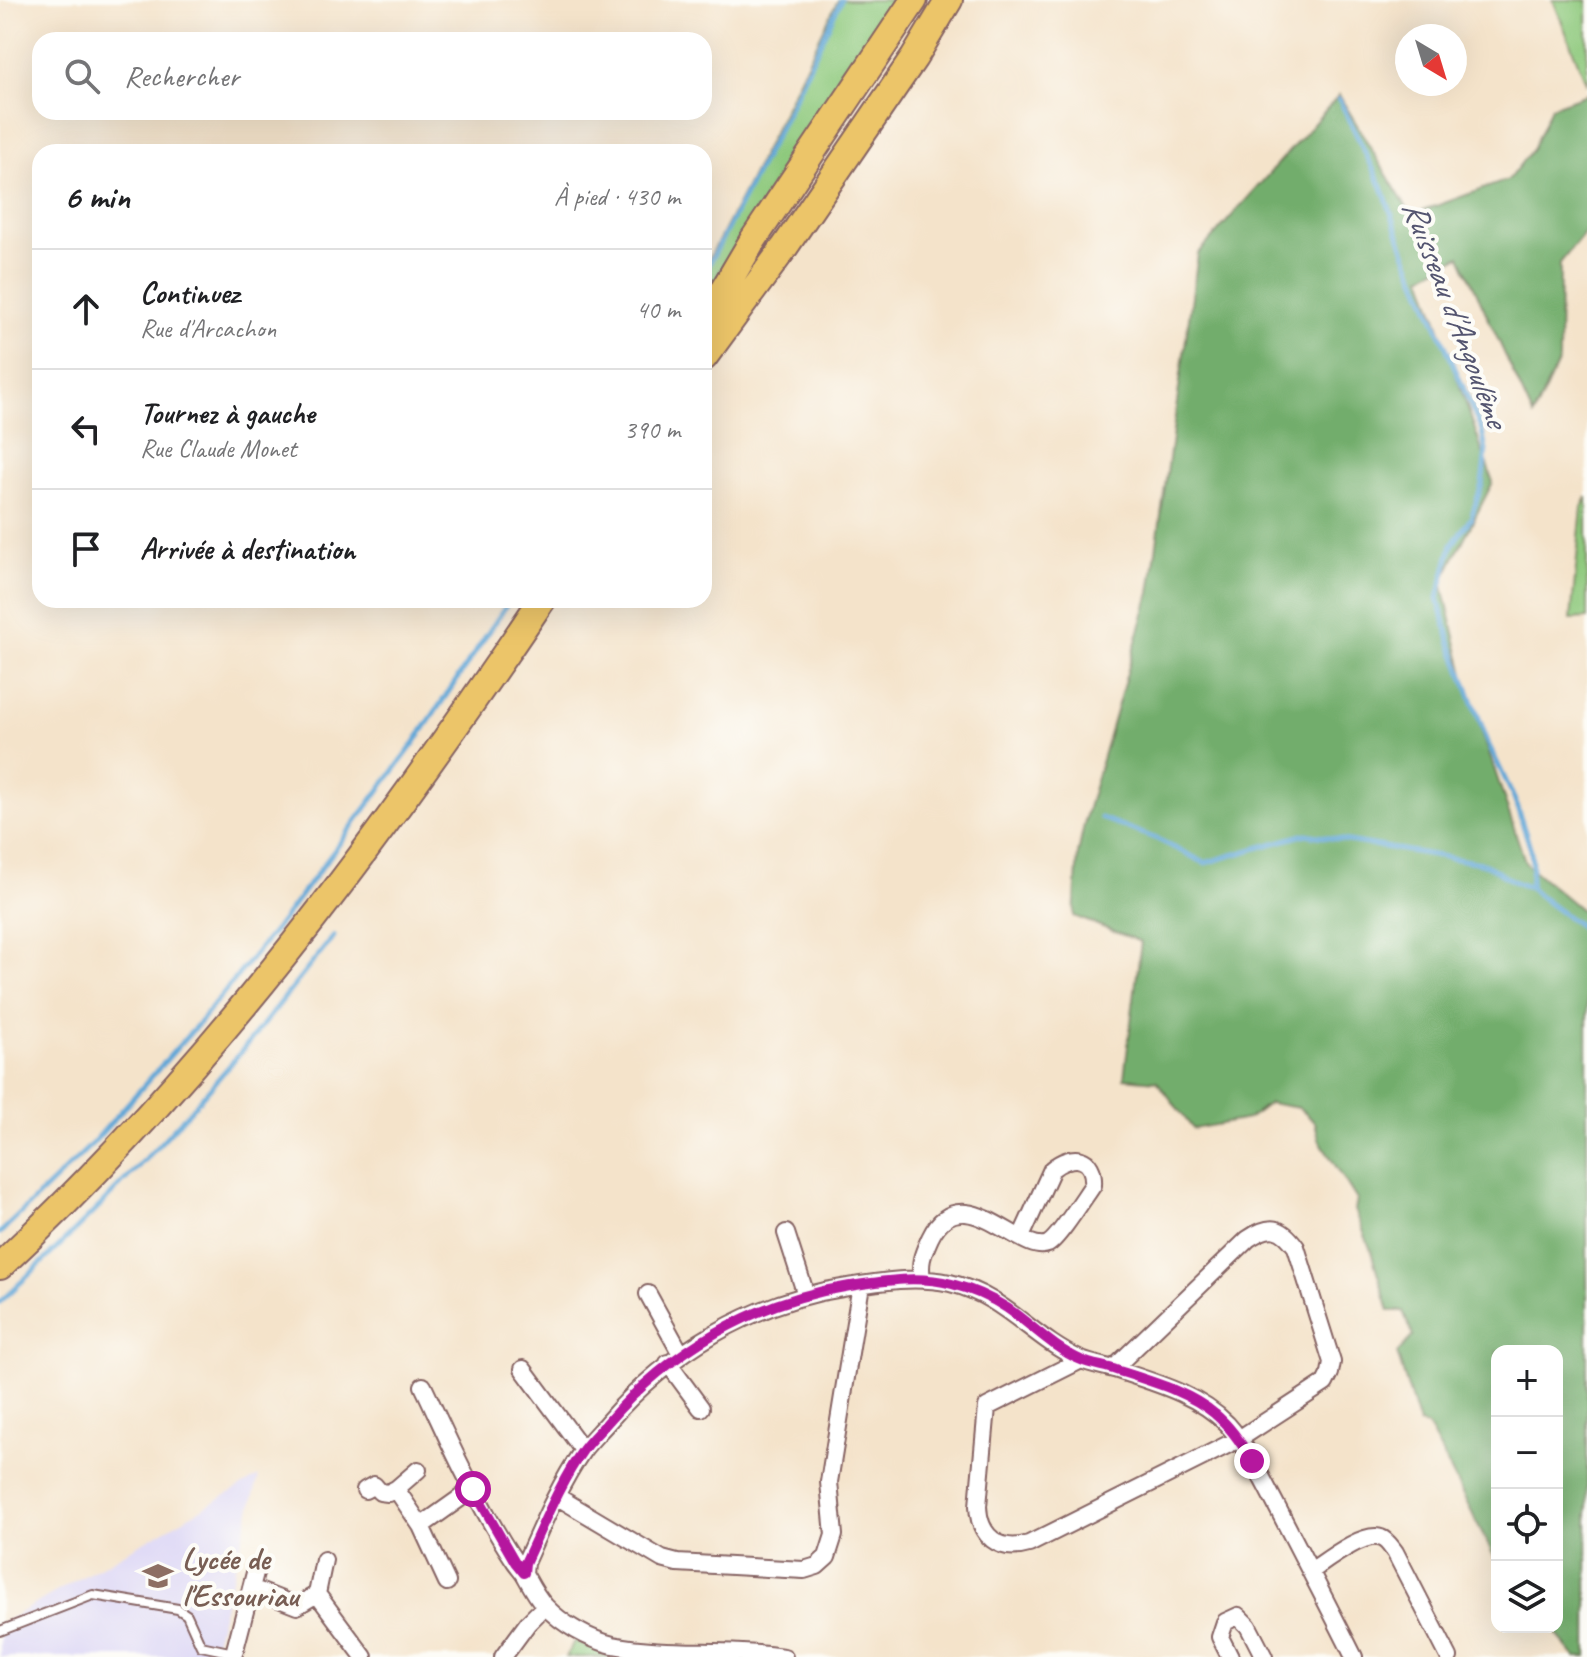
<!DOCTYPE html>
<html lang="fr">
<head>
<meta charset="utf-8">
<style>
  body { margin:0; font-family:Caveat,sans-serif; background:#f6f6f6; color:#202124 }
  .controls { position:absolute; right:24px; bottom:24px; display:grid; overflow:hidden; border-radius:16px; box-shadow:0 8px 32px #0002 }
  .controls button { width:72px; height:72px; display:grid; place-items:center; padding:0; border:0; border-bottom:2px solid #e0e0e0; background:#fff; color:#202124; font:40px sans-serif }
  .compass { position:absolute; left:1395px; top:24px; width:72px; height:72px; border-radius:50%; background:#fff; box-shadow:0 8px 32px #0002; rotate:142deg }
  .stop { position:absolute; width:24px; height:24px; margin:-18px; border:6px solid #b5179e; border-radius:50%; background:#fff }
  .stop.end { background:#b5179e; border-color:#fff; box-shadow:0 2px 8px #0008 }
  .list { margin:0; padding:0; list-style:none }
  h2 { display:flex; justify-content:space-between; align-items:center; height:104px; margin:0; padding:0 32px; font-size:34px }
  h2 small { font-size:26px; font-weight:400; color:#757577 }
  .list li { display:grid; grid-template-columns:52px 1fr auto; gap:24px; align-items:center; box-sizing:border-box; height:120px; padding:0 32px; border-top:2px solid #e0e0e0 }
  .list b { display:block; font-size:30px; white-space:nowrap }
  .list p { margin:0; font-size:26px; white-space:nowrap; color:#757577 }
  .list em { font-size:26px; font-style:normal; color:#757577 }
  .icon { flex:none; width:44px; height:44px; fill:none; stroke:currentColor; stroke-width:2; stroke-linecap:round; stroke-linejoin:round }
  .map { position:relative; flex:none; width:1587px; height:1657px; overflow:hidden }
  .search { position:absolute; background:#fff; box-shadow:0 8px 32px #0002; left:32px; top:32px; width:680px; height:88px; display:flex; align-items:center; gap:20px; box-sizing:border-box; padding:0 28px; border-radius:24px; color:#757577; font-size:30px }
  .panel { position:absolute; background:#fff; box-shadow:0 8px 32px #0002; left:32px; top:144px; width:680px; height:464px; border-radius:24px }
  .map>svg:first-child { display:block }
  .built { fill:#dcd6f6 }
  .green { fill:#8ec97d; stroke:#6c7454; stroke-width:2 }
  .forest { fill:#72ad6c; stroke:#5e664c; stroke-width:2 }
  .lines { fill:none; stroke-linecap:round; stroke-linejoin:round }
  .stream { stroke:#62a7d7; stroke-width:5 }
  .service-casing { stroke:#866463; stroke-width:12 }
  .minor-casing { stroke:#866463; stroke-width:20 }
  .primary-casing { stroke:#866463; stroke-width:30 }
  .service { stroke:#fff; stroke-width:8 }
  .minor { stroke:#fff; stroke-width:16 }
  .primary { stroke:#ecc569; stroke-width:26 }
  .route { stroke:#b5179e; stroke-width:10 }
  .labels { text-anchor:middle; dominant-baseline:central; stroke-width:8; stroke-linejoin:round; paint-order:stroke }
  .education-label { font-size:32px; font-weight:bold; fill:#785e54; stroke:#fdfcf7; text-anchor:start }
  .water-label { font-size:34px; font-style:italic; fill:#545570; stroke:#fdfcf7 }
</style>
</head>
<body>
<div class="map">
<svg width="1587" height="1657" viewBox="0 0 1587 1657">
  <rect width="100%" height="100%" fill="#fdfcf7"/>
  <filter id="ink" filterUnits="userSpaceOnUse"><feTurbulence type="fractalNoise" baseFrequency=".0125" numOctaves="2"/><feDisplacementMap in="SourceGraphic" scale="16" xChannelSelector="R" yChannelSelector="G"/><feConvolveMatrix kernelMatrix="1 2 1 2 8 2 1 2 1" color-interpolation-filters="sRGB"/></filter>
  <filter id="wash" filterUnits="userSpaceOnUse"><feTurbulence type="fractalNoise" baseFrequency=".006" numOctaves="4" result="noise"/><feDisplacementMap in="SourceGraphic" scale="32" xChannelSelector="R" yChannelSelector="G"/><feGaussianBlur stdDeviation="1.8" result="paint"/><feColorMatrix in="noise" values="0 0 0 0 0 0 0 0 0 0 0 0 0 0 0 0 0 1.4 0 .05"/><feComposite in="paint" operator="in"/></filter>
  <g filter="url(#wash)">
    <rect width="100%" height="100%" fill="#f4e3ca"/>
    <path class="built" d="M259,1476L211,1657H0V1624Z"/>
    <path class="green" d="M838,0H904L704,304V268L747,186Z
      M1553,0H1587V85Z
      M1587,497V618L1571,619L1582,507Z
      M574,1641L613,1657H566Z"/>
    <path class="forest" d="M1587,94V230L1560,263L1559,360L1533,416L1460,256L1422,276L1493,482L1442,582L1467,687L1526,864L1587,915V1657H1576L1550,1627H1557V1351H1497V1562L1432,1434L1426,1426L1419,1424L1397,1353L1413,1336L1403,1311H1389L1370,1248L1355,1210L1357,1200L1319,1139L1315,1122L1299,1108L1269,1103L1248,1119L1193,1129L1157,1081L1124,1078L1141,942L1074,916L1078,854L1086,815L1150,593L1198,254L1339,95L1411,215L1508,180L1533,148L1551,107Z"/>
    <g class="lines">
      <path class="stream" d="M1339,99L1382,187L1405,252L1482,431L1486,451L1482,484L1471,518L1452,545L1438,598L1450,641L1489,745L1514,798L1531,850L1532,866L1530,887C1547,905 1569,916 1587,932
        M704,274L786,115L841,0
        M1101,818L1157,839L1205,863L1306,834L1481,863C1501,870 1508,883 1530,887
        M0,1233L92,1144L199,1023L277,927L413,745L510,600
        M0,1302C82,1226 162,1146 234,1060C268,1020 300,977 334,936"/>
    </g>
  </g>
  <g filter="url(#ink)">
    <g class="lines">
      <g class="service-casing">
        <path id="service" d="M0,1631L93,1595L178,1609L187,1615L201,1646L234,1653"/>
      </g>
      <g class="minor-casing">
        <path id="minor" d="M786,1233L806,1295
          M922,1279C919,1261 923,1254 930,1238C961,1173 1020,1256 1048,1244C1058,1239 1085,1196 1093,1185C1095,1155 1071,1153 1052,1169L1021,1237
          M648,1294L681,1354
          M1081,1360L987,1407L978,1506C979,1536 999,1553 1029,1544L1239,1439L1325,1383L1330,1373L1332,1362L1296,1247C1281,1226 1270,1224 1248,1239L1113,1369
          M668,1363L701,1408
          M523,1369L583,1450
          M423,1386C440,1421 455,1457 474,1491C486,1514 499,1538 514,1560C517,1565 522,1570 525,1575C531,1586 536,1596 545,1606C562,1624 588,1639 613,1645C668,1656 728,1648 784,1657
          M418,1470L396,1489L421,1526L447,1582
          M365,1490L374,1485L380,1492L388,1493L396,1489
          M556,1496L662,1559L677,1563L804,1570L817,1566L827,1557L834,1535L829,1482L861,1285
          M421,1526L473,1489
          M1311,1571C1326,1561 1364,1531 1381,1538C1387,1540 1391,1547 1395,1552L1449,1657
          M524,1573L525,1563C542,1525 559,1485 583,1450C590,1441 599,1432 607,1423C669,1351 753,1301 848,1287C882,1281 916,1276 950,1283C1005,1296 1031,1337 1079,1359C1090,1364 1103,1366 1114,1369C1153,1382 1198,1394 1227,1424C1247,1446 1260,1475 1274,1501C1301,1553 1328,1605 1354,1657
          M251,1588L297,1606L317,1594L364,1657
          M317,1594L324,1560
          M233,1657L256,1569
          M503,1657L528,1623L545,1606
          M1230,1657L1220,1637L1225,1622L1238,1616L1248,1626L1264,1657"/>
      </g>
      <g class="primary-casing">
        <path id="primary" d="M704,323L753,240L914,0
          M704,357L784,248L914,58L949,0
          M0,1266C212,1068 380,840 542,600"/>
      </g>
      <use href="#service" class="service"/>
      <use href="#minor" class="minor"/>
      <use href="#primary" class="primary"/>
    </g>
  </g>
  <g class="lines" filter="url(#ink)">
    <path class="route" d="M473,1489L515,1562L524,1573L525,1563C543,1525 559,1484 583,1450C590,1440 599,1432 607,1423C670,1350 754,1301 850,1286C883,1281 918,1275 952,1284C971,1289 990,1297 1007,1308C1032,1325 1053,1348 1081,1360C1092,1365 1105,1366 1116,1370C1149,1381 1188,1391 1215,1414C1231,1427 1242,1444 1252,1461"/>
  </g>
  <defs>
    <g id="school-bare" transform="scale(2.4)"><path d="M0-5L7-2L0 1L-7-2ZM-4 1L0 2.5L4 1V4Q0 6-4 4Z" fill="#8d6e63" stroke="#fdfcf7" stroke-width="2.5" paint-order="stroke"/></g>
  </defs>
  <g fill-rule="evenodd">
    <use href="#school-bare" x="158" y="1576"/>
  </g>
  <g class="labels">
    <g class="education-label">
      <text x="182" y="1558">Lycée de<tspan x="182" dy="37">l'Essouriau</tspan></text>
    </g>
    <g class="water-label">
      <text transform="translate(1456 313) rotate(69)">Ruisseau d'Angoulême</text>
    </g>
  </g>
</svg>
<div class="controls">
<button>+</button>
<button>−</button>
<button><svg class="icon" aria-label="locate" viewBox="0 0 24 24"><circle cx="12" cy="12" r="6"/><path d="M12 2v4M12 18v4M2 12h4M18 12h4"/></svg></button>
<button><svg class="icon" aria-label="layers" viewBox="0 0 24 24"><path d="M12 4l9 5-9 5-9-5zM3 14l9 5 9-5"/></svg></button>
</div>
<svg class="compass" viewBox="-18 -18 36 36"><path d="M0-13l5 13h-10z" fill="#e53935"/><path d="M0 13l5-13h-10z" fill="#757577"/></svg>
<div class="stop" style="left:473px;top:1489px"></div>
<div class="stop end" style="left:1252px;top:1461px"></div>
<div class="search"><svg class="icon" aria-label="search" viewBox="0 0 24 24"><circle cx="10" cy="10" r="6"/><path d="M15 15l6 6"/></svg>Rechercher</div>
<section class="panel">
<h2>6 min<small>À pied · 430 m</small></h2>
<ul class="list">
<li><svg class="icon" aria-label="ahead" viewBox="0 0 24 24"><path d="M12 20V5M6 11l6-6 6 6"/></svg><div><b>Continuez</b><p>Rue d'Arcachon</p></div><em>40 m</em></li>
<li><svg class="icon" aria-label="left" viewBox="0 0 24 24"><path d="M17 20v-9H6M10 6l-5 5 5 5"/></svg><div><b>Tournez à gauche</b><p>Rue Claude Monet</p></div><em>390 m</em></li>
<li><svg class="icon" aria-label="arrive" viewBox="0 0 24 24"><path d="M6 21V4h12l-3 4 3 4H6"/></svg><div><b>Arrivée à destination</b></div></li>
</ul>
</section>
</div>
</body>
</html>
